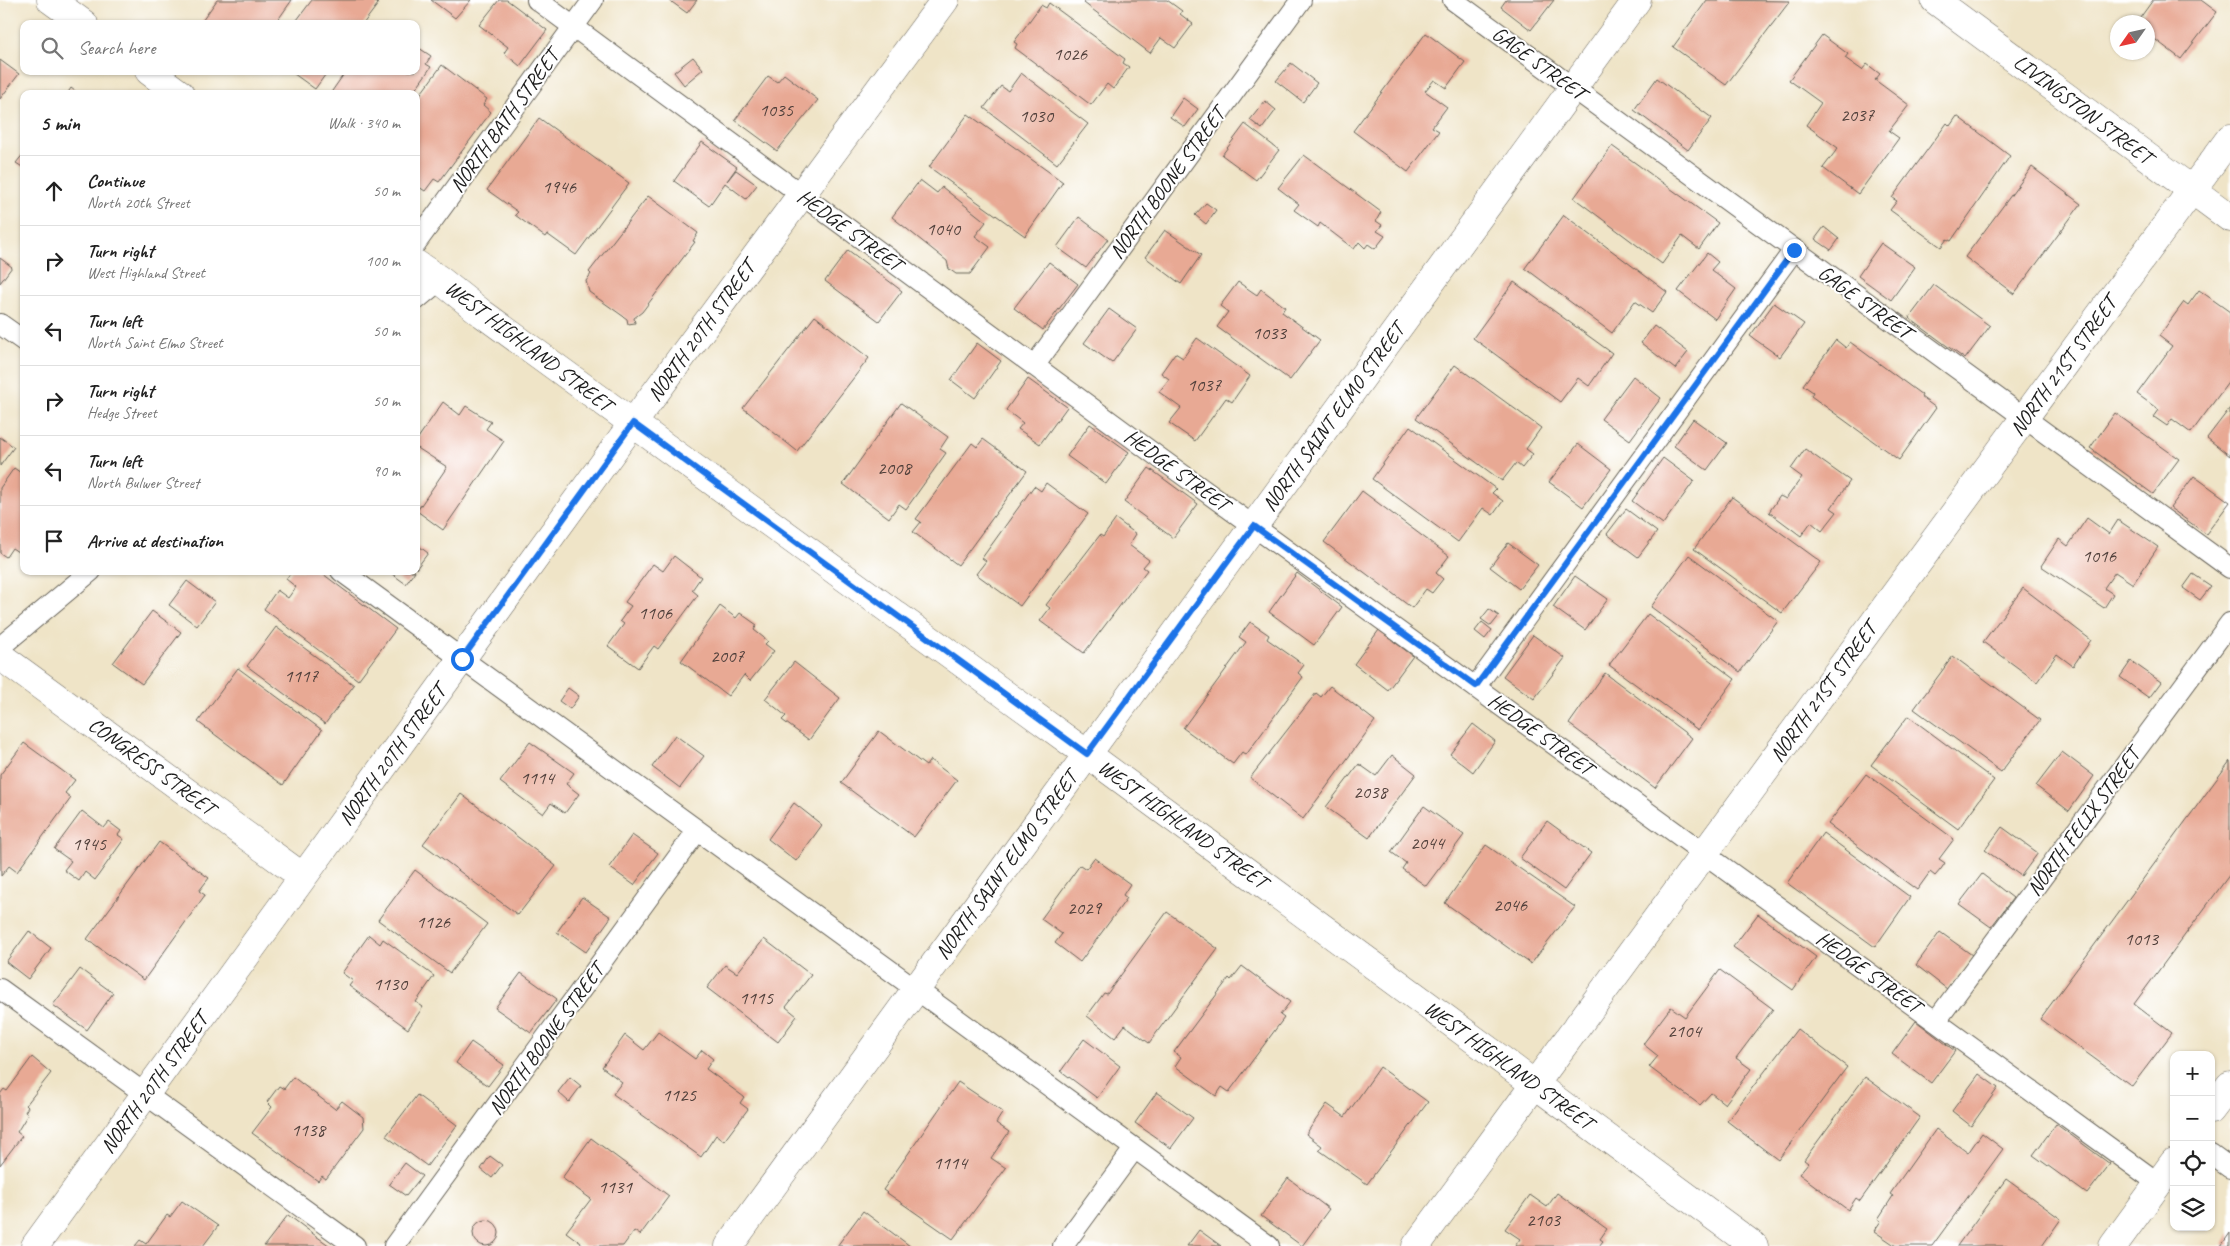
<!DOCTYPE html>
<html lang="en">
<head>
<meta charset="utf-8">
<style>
  body { margin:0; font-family:Caveat,sans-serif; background:#f2f2f2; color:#222 }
  .controls { position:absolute; right:15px; bottom:15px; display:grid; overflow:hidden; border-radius:10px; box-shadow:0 1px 4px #0004 }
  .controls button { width:45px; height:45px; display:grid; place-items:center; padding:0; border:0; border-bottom:1px solid #e0e0e0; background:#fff; color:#222; font:25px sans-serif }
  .compass { position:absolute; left:2110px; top:15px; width:45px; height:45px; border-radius:50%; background:#fff; box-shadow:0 1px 4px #0004; rotate:236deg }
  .stop { position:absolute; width:15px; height:15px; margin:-11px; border:4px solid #1a73e8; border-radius:50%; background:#fff }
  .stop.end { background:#1a73e8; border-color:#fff; box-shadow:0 1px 5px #0008 }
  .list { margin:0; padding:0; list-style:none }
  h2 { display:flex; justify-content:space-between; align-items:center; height:65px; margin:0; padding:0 20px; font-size:21px }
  h2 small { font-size:16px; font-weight:400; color:#767676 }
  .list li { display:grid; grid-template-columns:32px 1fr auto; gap:15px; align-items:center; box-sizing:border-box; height:70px; padding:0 20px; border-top:1px solid #e0e0e0 }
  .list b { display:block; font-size:19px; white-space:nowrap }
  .list p { margin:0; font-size:16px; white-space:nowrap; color:#767676 }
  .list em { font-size:16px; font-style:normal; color:#767676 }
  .icon { flex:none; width:28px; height:28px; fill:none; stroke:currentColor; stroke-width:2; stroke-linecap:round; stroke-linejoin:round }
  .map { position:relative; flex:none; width:2230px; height:1246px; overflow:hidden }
  .search { position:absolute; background:#fff; box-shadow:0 1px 4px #0004; left:20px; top:20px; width:400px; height:55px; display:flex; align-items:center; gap:12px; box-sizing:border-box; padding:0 18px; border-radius:10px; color:#767676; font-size:19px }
  .panel { position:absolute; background:#fff; box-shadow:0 1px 4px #0004; left:20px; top:90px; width:400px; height:485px; border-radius:10px }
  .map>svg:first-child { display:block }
  .building { fill:#e8a994 }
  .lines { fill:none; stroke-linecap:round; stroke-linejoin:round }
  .service-casing { stroke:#666258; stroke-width:22 }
  .minor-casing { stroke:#666258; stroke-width:29 }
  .service { stroke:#fff; stroke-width:20 }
  .minor { stroke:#fff; stroke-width:28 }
  .route { stroke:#1a73e8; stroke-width:6 }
  .labels { text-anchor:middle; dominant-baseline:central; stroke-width:4; stroke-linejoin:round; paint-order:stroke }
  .number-label { font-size:19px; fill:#4f3f3a }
  .street-label { font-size:21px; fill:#1c1c1c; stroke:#fff }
</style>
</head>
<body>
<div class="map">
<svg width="2230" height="1246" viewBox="0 0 2230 1246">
  <rect width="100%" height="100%" fill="#fff"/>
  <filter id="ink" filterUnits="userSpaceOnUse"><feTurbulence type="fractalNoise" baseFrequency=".02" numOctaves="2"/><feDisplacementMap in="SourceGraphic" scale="10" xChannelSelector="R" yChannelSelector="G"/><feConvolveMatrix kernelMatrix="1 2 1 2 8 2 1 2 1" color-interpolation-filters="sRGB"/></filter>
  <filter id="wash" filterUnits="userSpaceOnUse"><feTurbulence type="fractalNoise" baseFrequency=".0096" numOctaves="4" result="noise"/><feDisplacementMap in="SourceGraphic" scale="20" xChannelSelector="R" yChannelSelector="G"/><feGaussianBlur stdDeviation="1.12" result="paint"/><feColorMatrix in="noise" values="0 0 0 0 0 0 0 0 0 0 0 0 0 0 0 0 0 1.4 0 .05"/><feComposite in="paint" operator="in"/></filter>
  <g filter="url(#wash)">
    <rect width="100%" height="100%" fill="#efe4c7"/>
    <g id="blocks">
      <path class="building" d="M217,0H292L275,24H200Z
        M312,0H374L378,4L363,24H294Z
        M431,0H471L455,18Z
        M499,0H507L547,30L520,66L504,53L508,47L479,25Z
        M669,0H697L687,13Z
        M1087,0H1167L1182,11L1180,14L1193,24L1175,48L1161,38L1150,53L1084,3Z
        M1506,0H1554L1531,30L1501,7Z
        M1707,0L1790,1L1726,85L1673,47Z
        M2153,0H2201L2217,12L2181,59L2148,34V22H2137Z
        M1049,3L1125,59L1123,63L1129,67L1113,89L1107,84L1091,105L1015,48L1017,44L1014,42L1041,5L1046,8Z
        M1426,33L1465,62L1446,88L1434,80L1425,91L1447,107L1432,127L1439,131L1408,172L1353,131Z
        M1822,35L1848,54L1845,58L1862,70L1867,64L1880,74L1875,80L1909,105L1889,131L1899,138L1858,194L1823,168L1838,148L1806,125L1821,103L1789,80Z
        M416,46L431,56L426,64L431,67L412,94H330L346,71H416Z
        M693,57L703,69L684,85L674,72Z
        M0,60L19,74L0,99Z
        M1291,63L1317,83L1303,102L1276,81Z
        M442,65L487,99L483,105L491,112L439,182L434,179L425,191L416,185V100Z
        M290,71H328L315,89Z
        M1021,73L1088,124L1057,164L984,108L1001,86L1008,91Z
        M784,74L818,100L777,151L735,120L768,76L777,82Z
        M1657,78L1712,118L1688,150L1634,110Z
        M71,88L79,94H67Z
        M1183,98L1198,109L1185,127L1170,117Z
        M1265,101L1276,110L1262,129L1250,120Z
        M968,114L1063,182L1025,236L929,167Z
        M1957,116L2010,156L1951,241L1947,239L1941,247L1890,210L1897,201L1892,198L1947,123L1950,126Z
        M539,118L629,183L576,255L547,234L545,237L515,215L518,212L487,190Z
        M1245,124L1279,150L1256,180L1222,155Z
        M702,142L737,167L727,181L736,170L757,185L746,199L725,183L709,206L674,181Z
        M1612,146L1718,223L1699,249L1682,236L1662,264L1574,198Z
        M24,153V168L16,163Z
        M1304,155L1381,212L1376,221L1382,225L1377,231L1385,236L1375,249L1368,244L1365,248L1359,242L1354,249L1320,223L1318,227L1294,210L1299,204L1278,188Z
        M2032,167L2081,204L2014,294L1965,257Z
        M920,180L937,193L942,187L986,222L975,236L990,247L970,274H956L949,269L947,261L892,217Z
        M648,196L698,233L693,241L695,242L642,312L634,318L635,323L628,324L627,319L589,292L586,281L591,274L589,272Z
        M1206,203L1216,210L1206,224L1195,215Z
        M1564,215L1667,292L1652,313L1635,301L1612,333L1525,268Z
        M1079,217L1108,239L1086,268L1057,247Z
        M1824,227L1839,239L1831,250L1815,239Z
        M1165,230L1201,255L1181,284L1145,257Z
        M1881,243L1915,267L1891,300L1858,276Z
        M848,250L902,291L879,321L825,281Z
        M1707,253L1718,262L1711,270L1736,289L1715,319L1678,291Z
        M0,258L12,267L0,283Z
        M1049,262L1078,284L1043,330L1014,308Z
        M1238,282L1257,295L1261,289L1285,307L1282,312L1320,340L1290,380L1217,327L1228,312L1220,306Z
        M1514,282L1612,353L1589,386L1578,378L1560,402L1473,338Z
        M1934,285L1990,326L1965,359L1909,318Z
        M2199,290L2230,312V380L2191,433L2172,419L2167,426L2154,417L2159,410L2137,394L2172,346L2159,336L2184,302L2188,305Z
        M1774,303L1804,324L1780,357L1750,336Z
        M1109,309L1137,329L1112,363L1084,343Z
        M815,316L869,358L797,451L743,408Z
        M1654,326L1688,352L1675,369L1641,343Z
        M1197,338L1250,376L1232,402L1226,398L1195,441L1169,423L1181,408L1159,392L1169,379L1161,373L1175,353L1183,358Z
        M1836,340L1846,348L1850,342L1922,395L1921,397L1936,408L1899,460L1811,396L1813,392L1803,385Z
        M977,343L1001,361L975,398L951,380Z
        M1455,365L1541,428L1526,449L1533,454L1522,468L1516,463L1502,481L1416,418Z
        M1633,376L1661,398L1630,440L1601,419Z
        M1028,379L1067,407L1040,444L1018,429L1023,423L1006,410Z
        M443,402L460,415L466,406L491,422L486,429L504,441L443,530L417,511L447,467L416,447V441Z
        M901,403L948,437L940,449L946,453L906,509L899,504L889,518L843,484Z
        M2230,408V456L2207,438Z
        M2115,413L2179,459L2153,494L2090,448Z
        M1693,419L1727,443L1707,470L1674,446Z
        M1090,424L1129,452L1106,484L1067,456Z
        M1410,426L1496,489L1492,493L1503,501L1493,515L1483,508L1458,542L1372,479Z
        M0,437L14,447L0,466Z
        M983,439L1027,471L958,565L913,532L921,522L916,519L972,443L977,447Z
        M1578,444L1611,469L1583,507L1549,482Z
        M1805,449L1850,481L1831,508L1837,512L1822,531L1811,522L1801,536L1769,512L1780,496L1786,499L1802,477L1791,469Z
        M1663,458L1694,481L1663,524L1632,501Z
        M14,468L24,475V545L18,552L12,548L6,557L0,553V488Z
        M1149,468L1198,504L1173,538L1124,502Z
        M2194,476L2230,502L2206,534L2170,508Z
        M1046,483L1088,514L1020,606L976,574L986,561L982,558L1034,486L1041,491Z
        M1362,491L1449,556L1436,573L1443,579L1432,593L1426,589L1412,608L1324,542Z
        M1732,497L1821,562L1782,613L1694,549Z
        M1626,509L1657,532L1638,557L1607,534Z
        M2087,518L2109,534L2118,520L2158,547L2133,584L2115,572L2104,588L2113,594L2104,608L2041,566L2059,539L2068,546Z
        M1116,519L1136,534L1129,545L1149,560L1143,567L1147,570L1084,653L1040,621L1050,608L1046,605L1100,535L1103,537Z
        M1508,543L1538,565L1519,589L1490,567Z
        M416,544L428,553L416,569Z
        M1689,555L1778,621L1740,672L1651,607Z
        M674,556L701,577L692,590L698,595L658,649L654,646L638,668L608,646L624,624L620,621L631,606L625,602L653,564L663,571Z
        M292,571H319L396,629L358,680L264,609L277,590L288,598L296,587L286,579Z
        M388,571H415L406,584Z
        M1297,573L1342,607L1314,645L1269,612Z
        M2193,574L2211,586L2200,600L2183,588Z
        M1575,576L1608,599L1585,630L1553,607Z
        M187,581L215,602L197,626L169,605Z
        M2023,588L2091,640L2073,666L2057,654L2037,682L1983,642Z
        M720,606L736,618L740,613L757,625L754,630L768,641L765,644L774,651L750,681L744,675L728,696L681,661Z
        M1489,609L1499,616L1491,626L1481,619Z
        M152,611L181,632L142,684L113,663Z
        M1648,614L1735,679L1698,730L1609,665Z
        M1250,622L1269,635L1267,639L1304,665L1298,673L1303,677L1246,755L1242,752L1233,764L1183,728L1246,642L1239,637Z
        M1482,622L1492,630L1485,639L1475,631Z
        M276,627L354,685L325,724L247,666Z
        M1379,630L1413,656L1388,690L1354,664Z
        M1533,635L1565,658L1534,699L1503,676Z
        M1953,656L2040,720L2001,772L1914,709Z
        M2131,661L2161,682L2149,698L2120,677Z
        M794,662L840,698L809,740L782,720L786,716L765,699Z
        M238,668L322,730L283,785L198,722Z
        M1605,673L1692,738L1655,788L1569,724Z
        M1330,686L1375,721L1303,819L1250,778L1316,693L1321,697Z
        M568,688L579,696L570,709L559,701Z
        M1908,716L1994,780L1958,829L1871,765Z
        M1473,724L1495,741L1473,772L1450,754Z
        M879,731L926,766L930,760L957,780L914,837L841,783Z
        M675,735L704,756L680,788L652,767Z
        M530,742L574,773L566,784L579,794L565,813L551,803L543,814L500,782Z
        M24,743L75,780L65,793L71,798L17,872L9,866L1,876L0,775Z
        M2062,752L2094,776L2069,811L2036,786Z
        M1392,755L1416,774L1369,838L1326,807L1359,764L1376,776Z
        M2230,761V874L2134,1004L2172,1033L2132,1086L2040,1019Z
        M1866,774L1954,839L1939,859L1945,863L1941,869L1935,876L1930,872L1917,890L1828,824Z
        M461,794L556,866L518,915L423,844Z
        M794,803L822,825L796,861L768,839Z
        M1424,806L1464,835L1426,886L1402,869L1406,863L1391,852Z
        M82,811L104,828L109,822L121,831L118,835L124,839L95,880L85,872L79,881L64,870L71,861L54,849Z
        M1547,821L1591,853L1564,890L1520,858Z
        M2002,827L2038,853L2021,876L1985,850Z
        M1823,833L1910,897L1875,947L1787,883Z
        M632,835L658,853L634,885L609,867Z
        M159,842L209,878L199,891L205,895L144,980L87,939Z
        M1486,845L1575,907L1531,964L1445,903Z
        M1094,858L1130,884L1123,895L1127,898L1080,962L1055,943L1062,934L1041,919L1080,865L1086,869Z
        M415,870L487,924L450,973L378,920Z
        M1982,874L2013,898L1991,927L1959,904Z
        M582,897L611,917L586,952L557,932Z
        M1167,912L1218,949L1149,1043L1125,1025L1115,1038L1087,1016L1104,993L1107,994Z
        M1758,914L1816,957L1793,990L1733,947Z
        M29,931L51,948L28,979L6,962Z
        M1940,932L1972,955L1947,989L1916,965Z
        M369,935L380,944L383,939L434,976L416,1002L423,1007L408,1029L349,986L353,981L342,973Z
        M764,939L811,975L786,1007L797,1016L778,1042L707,988L725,965L737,973Z
        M1242,966L1290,1002L1280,1015L1284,1018L1229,1092L1222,1087L1216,1096L1175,1066L1181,1057L1174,1052L1229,978L1231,980Z
        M80,969L113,993L87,1030L53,1005Z
        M1720,970L1773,1009L1736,1058L1751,1069L1725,1104L1711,1093L1700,1105L1649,1067L1658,1056L1643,1044L1671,1007L1685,1017Z
        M521,973L557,999L531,1033L495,1008Z
        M1916,1021L1955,1051L1931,1083L1892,1054Z
        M1797,1029L1847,1067L1778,1160L1727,1121Z
        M658,1032L695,1059L702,1050L713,1059L706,1069L744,1097L740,1103L748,1109L724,1141L716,1135L701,1157L613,1094L622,1082L602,1067L625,1035L644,1050Z
        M1084,1039L1120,1066L1097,1098L1061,1071Z
        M471,1042L504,1065L488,1086L456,1063Z
        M32,1057L51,1073L26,1105L28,1107L25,1112L28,1114L17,1132L22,1136L0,1165V1094L4,1089L7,1091Z
        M1380,1067L1428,1102L1367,1184L1319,1150L1322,1146L1306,1134L1327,1104L1345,1117Z
        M1979,1074L1998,1088L1971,1126L1952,1111Z
        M293,1077L335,1109L342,1101L363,1117L364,1128L326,1179L322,1176L318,1181L252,1133L272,1107L267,1102L279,1086L284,1089Z
        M570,1077L581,1086L569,1102L558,1092Z
        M1865,1077L1920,1117L1860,1201L1856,1198L1848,1210L1799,1174L1808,1163L1804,1160Z
        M958,1082L1003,1112L996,1123L1009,1132L991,1158L1006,1168L953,1239L883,1190Z
        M1157,1092L1193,1118L1171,1148L1135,1123Z
        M417,1095L457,1125L427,1166L386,1136Z
        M2056,1124L2110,1164L2087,1194L2033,1155Z
        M1936,1129L1968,1153L1982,1133L2003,1149L1932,1246H1896L1874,1231L1881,1221L1878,1219L1893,1196L1890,1194Z
        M591,1138L669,1196L640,1235L634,1231L623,1246H585L566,1232L591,1199L562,1178Z
        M490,1156L502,1165L492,1178L481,1169Z
        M405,1163L422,1176L406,1196L389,1184Z
        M1288,1178L1329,1209L1302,1246L1261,1216Z
        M2006,1179L2061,1219L2042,1246H1957Z
        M1557,1193L1607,1229L1600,1239L1603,1241L1599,1246H1515L1520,1239L1505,1229L1530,1195L1547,1207Z
        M182,1201L218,1226L203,1246H135L140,1240L146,1244L167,1215L170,1217Z
        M863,1211L910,1246H837Z
        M288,1215L316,1236L330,1246H264Z
        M473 1233a13 13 0 1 1 26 0a13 13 0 1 1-26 0Z
        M1199,1230L1221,1246H1187Z
        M2230,1233V1246H2221Z"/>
    </g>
  </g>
  <g filter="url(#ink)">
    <use href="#blocks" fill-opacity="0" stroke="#666258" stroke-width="1"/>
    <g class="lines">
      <g class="service-casing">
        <path id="service" d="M537,0L1161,459L2158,1183
          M1453,0L2230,568
          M416,243L593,0
          M416,300L440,280
          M0,324L24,341
          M1034,366L1301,0
          M341,571L1269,1246
          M0,647L91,571
          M1476,686L1794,250
          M0,989L355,1246
          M1936,1021L2230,623
          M2211,1154L2230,1168
          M394,1246L697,831
          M1063,1246L1134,1149"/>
      </g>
      <g class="minor-casing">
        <path id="minor" d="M51,0L84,24
          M1935,0L2230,218
          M149,71L180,94
          M416,264L440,280L483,314L1087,754L1754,1246
          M0,656L303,877
          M2211,1110L2230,1085
          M35,1246L633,423L945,0
          M729,1246L1637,0
          M1416,1246L2230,138
          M2113,1246L2174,1162"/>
      </g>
      <use href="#service" class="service"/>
      <use href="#minor" class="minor"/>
    </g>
  </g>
  <g class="lines" filter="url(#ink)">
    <path class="route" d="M462,659L633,423L1087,754L1254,526L1476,686L1794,250"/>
  </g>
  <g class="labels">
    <g class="number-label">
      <text x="1070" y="54">1026</text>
      <text x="776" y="110">1035</text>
      <text x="1857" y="115">2037</text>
      <text x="1036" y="116">1030</text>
      <text x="559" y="187">1946</text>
      <text x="943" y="229">1040</text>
      <text x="1269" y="333">1033</text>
      <text x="1204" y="385">1037</text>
      <text x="894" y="468">2008</text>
      <text x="2099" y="556">1016</text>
      <text x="655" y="613">1106</text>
      <text x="727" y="656">2007</text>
      <text x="301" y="676">1117</text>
      <text x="537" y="778">1114</text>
      <text x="1370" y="792">2038</text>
      <text x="1427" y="843">2044</text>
      <text x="89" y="844">1945</text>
      <text x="1510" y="905">2046</text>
      <text x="1084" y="908">2029</text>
      <text x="433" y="922">1126</text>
      <text x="2141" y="939">1013</text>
      <text x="390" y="984">1130</text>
      <text x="756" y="998">1115</text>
      <text x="1684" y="1031">2104</text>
      <text x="679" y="1095">1125</text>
      <text x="308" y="1130">1138</text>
      <text x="950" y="1163">1114</text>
      <text x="615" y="1187">1131</text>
      <text x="1543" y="1220">2103</text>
    </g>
    <g class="street-label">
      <text transform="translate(1539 63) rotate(36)">GAGE STREET</text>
      <text transform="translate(2083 109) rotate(37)">LIVINGSTON STREET</text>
      <text transform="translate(504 121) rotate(-54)">NORTH BATH STREET</text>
      <text transform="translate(1167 183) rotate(-54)">NORTH BOONE STREET</text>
      <text transform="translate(850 230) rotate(36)">HEDGE STREET</text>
      <text transform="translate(1865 302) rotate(36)">GAGE STREET</text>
      <text transform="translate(701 331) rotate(-54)">NORTH 20TH STREET</text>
      <text transform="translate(529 346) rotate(37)">WEST HIGHLAND STREET</text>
      <text transform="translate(2063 366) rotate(-54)">NORTH 21ST STREET</text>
      <text transform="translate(1333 417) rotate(-54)">NORTH SAINT ELMO STREET</text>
      <text transform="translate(1177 470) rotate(36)">HEDGE STREET</text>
      <text transform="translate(1823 692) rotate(-54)">NORTH 21ST STREET</text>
      <text transform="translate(1541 734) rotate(36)">HEDGE STREET</text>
      <text transform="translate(392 755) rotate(-54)">NORTH 20TH STREET</text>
      <text transform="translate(152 766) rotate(36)">CONGRESS STREET</text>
      <text transform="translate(2083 822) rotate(-54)">NORTH FELIX STREET</text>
      <text transform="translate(1183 824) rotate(36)">WEST HIGHLAND STREET</text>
      <text transform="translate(1006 865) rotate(-54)">NORTH SAINT ELMO STREET</text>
      <text transform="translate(1869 972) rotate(36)">HEDGE STREET</text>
      <text transform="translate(546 1039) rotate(-54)">NORTH BOONE STREET</text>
      <text transform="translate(1509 1065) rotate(36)">WEST HIGHLAND STREET</text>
      <text transform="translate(154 1083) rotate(-54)">NORTH 20TH STREET</text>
    </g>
  </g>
</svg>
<div class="controls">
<button>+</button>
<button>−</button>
<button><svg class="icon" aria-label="locate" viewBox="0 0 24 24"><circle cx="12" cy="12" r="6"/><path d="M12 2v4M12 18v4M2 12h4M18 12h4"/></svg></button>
<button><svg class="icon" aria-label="layers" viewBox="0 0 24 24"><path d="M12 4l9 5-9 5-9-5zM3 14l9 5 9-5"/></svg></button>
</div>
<svg class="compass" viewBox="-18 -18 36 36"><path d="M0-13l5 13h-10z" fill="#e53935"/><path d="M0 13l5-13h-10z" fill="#767676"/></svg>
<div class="stop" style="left:462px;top:659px"></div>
<div class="stop end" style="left:1794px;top:250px"></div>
<div class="search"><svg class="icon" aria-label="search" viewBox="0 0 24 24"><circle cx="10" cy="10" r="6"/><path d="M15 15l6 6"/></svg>Search here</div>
<section class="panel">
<h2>5 min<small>Walk · 340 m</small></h2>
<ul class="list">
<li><svg class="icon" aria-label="ahead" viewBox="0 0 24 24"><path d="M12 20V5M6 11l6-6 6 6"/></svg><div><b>Continue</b><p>North 20th Street</p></div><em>50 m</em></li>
<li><svg class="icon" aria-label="right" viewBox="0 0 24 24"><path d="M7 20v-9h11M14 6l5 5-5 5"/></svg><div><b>Turn right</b><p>West Highland Street</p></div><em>100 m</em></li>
<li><svg class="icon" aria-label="left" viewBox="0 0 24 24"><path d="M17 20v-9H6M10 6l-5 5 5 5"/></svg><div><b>Turn left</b><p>North Saint Elmo Street</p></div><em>50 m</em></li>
<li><svg class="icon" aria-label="right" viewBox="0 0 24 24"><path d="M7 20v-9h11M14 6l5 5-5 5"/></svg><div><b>Turn right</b><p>Hedge Street</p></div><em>50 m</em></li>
<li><svg class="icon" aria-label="left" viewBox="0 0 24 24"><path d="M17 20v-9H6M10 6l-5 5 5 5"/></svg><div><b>Turn left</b><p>North Bulwer Street</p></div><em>90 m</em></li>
<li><svg class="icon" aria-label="arrive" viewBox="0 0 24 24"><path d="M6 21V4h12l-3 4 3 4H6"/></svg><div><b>Arrive at destination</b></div></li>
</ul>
</section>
</div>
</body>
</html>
